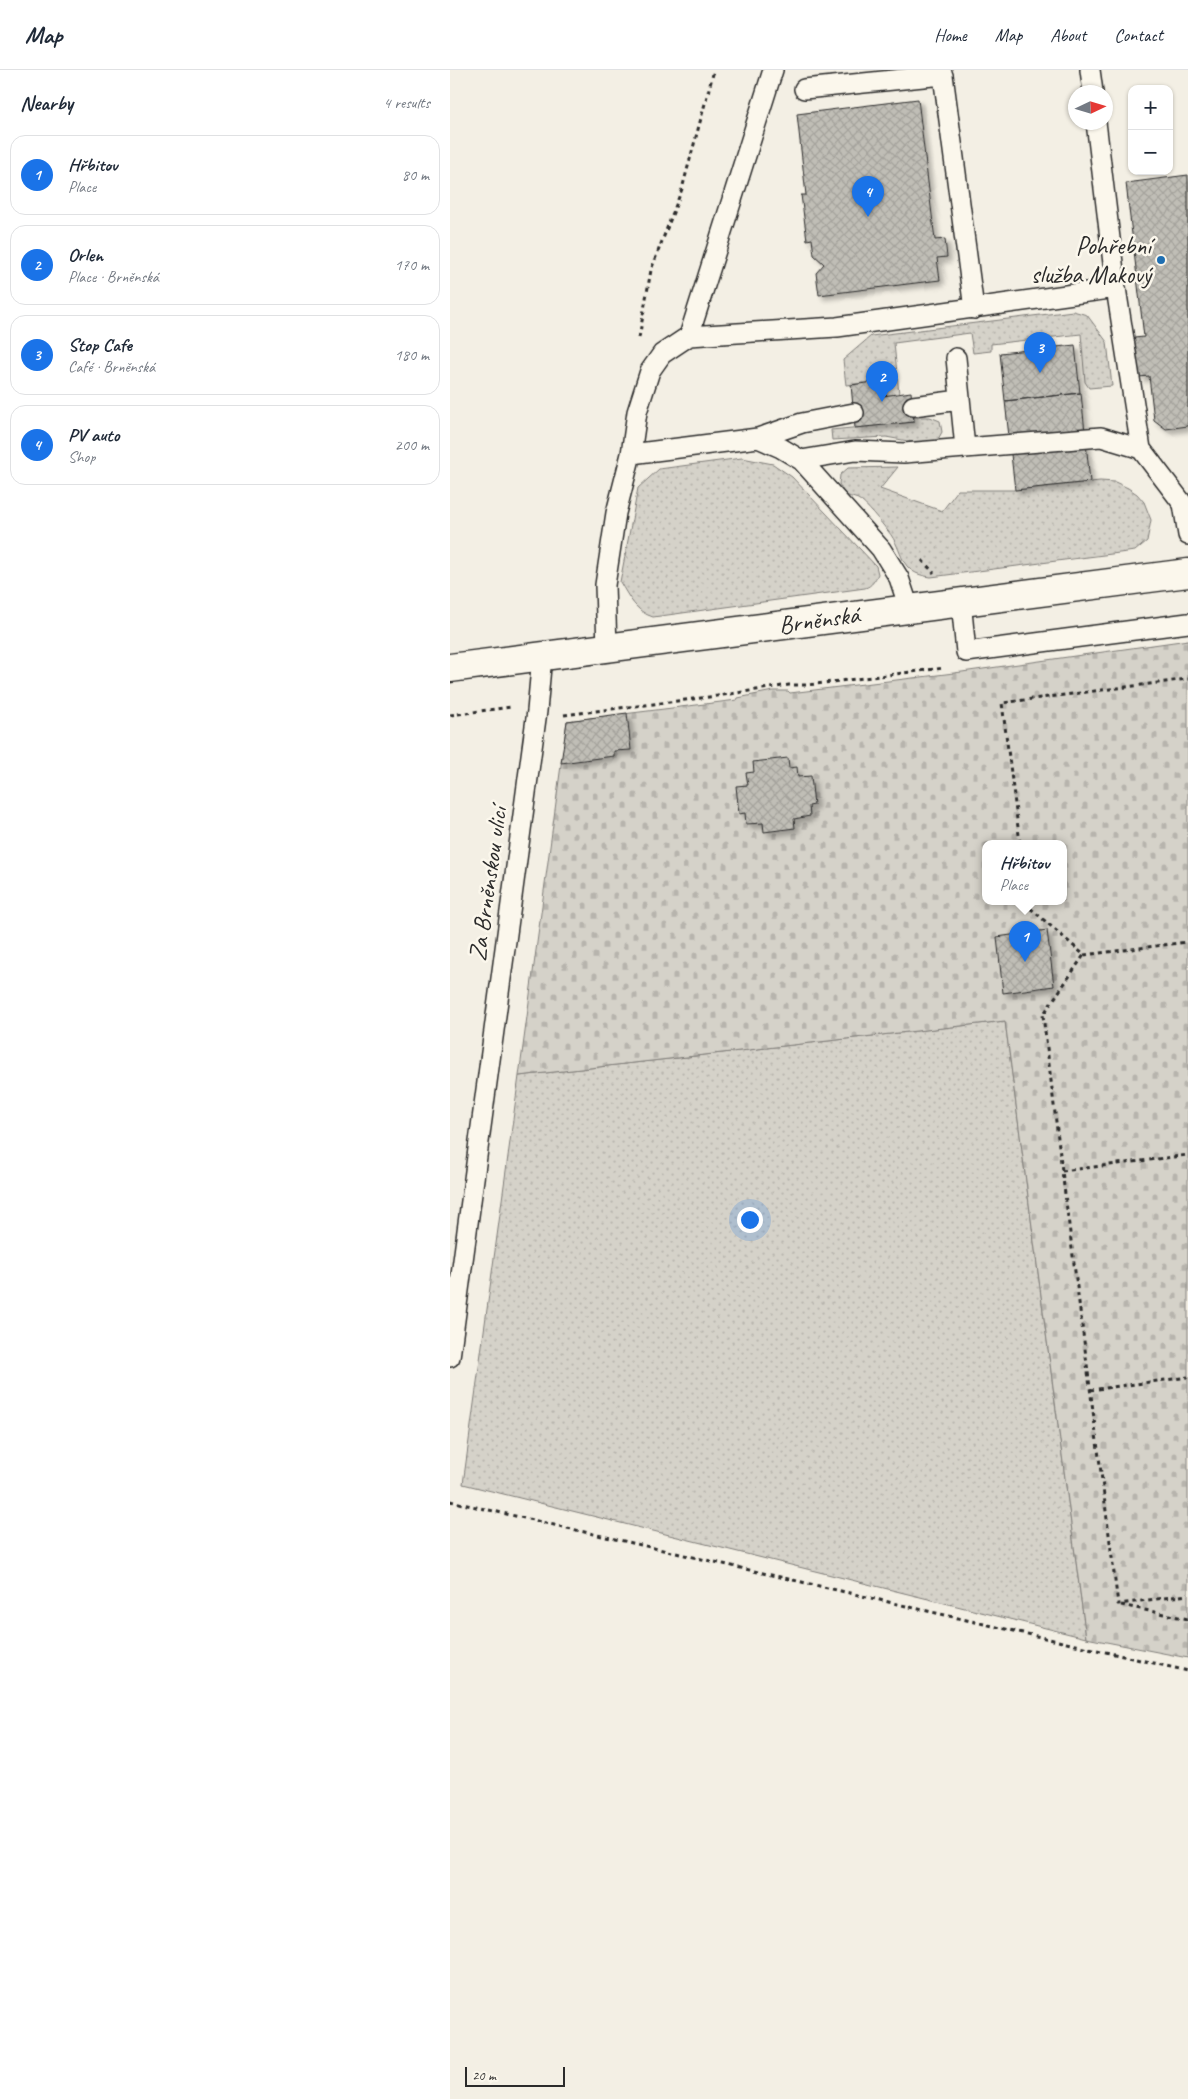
<!DOCTYPE html>
<html lang="en">
<head>
<meta charset="utf-8">
<style>
  body { margin:0; font-family:Caveat,sans-serif; background:#f6f6f7; color:#1f2937 }
  .controls { position:absolute; right:15px; top:15px; display:grid; overflow:hidden; border-radius:10px; box-shadow:0 1px 4px #0004 }
  .controls button { width:45px; height:45px; display:grid; place-items:center; padding:0; border:0; border-bottom:1px solid #e0e1e3; background:#fff; color:#1f2937; font:25px sans-serif }
  .compass { position:absolute; left:618px; top:15px; width:45px; height:45px; border-radius:50%; background:#fff; box-shadow:0 1px 4px #0004; rotate:86deg }
  .scale { position:absolute; left:15px; bottom:12px; width:100px; box-sizing:border-box; padding-left:5px; border:2px solid #2b2b2b; border-top:0; font-size:14px; line-height:18px; white-space:nowrap; color:#2b2b2b; -webkit-text-stroke:4px #fbf7ec; paint-order:stroke }
  .you { position:absolute; left:299px; top:1149px; width:18px; height:18px; margin:-12px; border:4px solid #fff; border-radius:50%; background:#1a73e8; box-shadow:0 0 0 8px #1a73e833 }
  .badge { display:grid; place-items:center; width:32px; height:32px; border-radius:50%; background:#1a73e8; color:#fff; font-size:16px; font-weight:700 }
  .pin { position:absolute; translate:-50% -41px; filter:drop-shadow(0 1px 2px #0008) }
  .pin::after { content:''; position:absolute; top:26px; width:18px; height:15px; background:inherit; clip-path:polygon(0 0,100% 0,50% 100%) }
  .popup { position:absolute; left:532px; top:770px; width:85px; height:65px; box-sizing:border-box; display:grid; place-content:center; border-radius:10px; background:#fff; filter:drop-shadow(0 1px 4px #0005); font-size:16px; white-space:nowrap; color:#747a83 }
  .popup b { font-size:19px; color:#1f2937 }
  .popup::after { content:''; position:absolute; left:50%; top:100%; margin-left:-10px; border:10px solid transparent; border-top-color:#fff }
  .list { margin:0; padding:0; list-style:none }
  h2 { display:flex; justify-content:space-between; align-items:center; height:65px; margin:0; padding:0 20px; font-size:21px }
  h2 small { font-size:16px; font-weight:400; color:#747a83 }
  .list li { display:grid; grid-template-columns:32px 1fr auto; gap:15px; align-items:center; box-sizing:border-box; height:80px; margin:0 10px 10px; padding:0 10px; border:1px solid #e0e1e3; border-radius:15px }
  .list b { display:block; font-size:19px; white-space:nowrap }
  .list p { margin:0; font-size:16px; white-space:nowrap; color:#747a83 }
  .list em { font-size:16px; font-style:normal; color:#747a83 }
  .map { position:relative; flex:none; width:738px; height:2029px; overflow:hidden }
  header { display:flex; align-items:center; gap:30px; box-sizing:border-box; height:70px; padding:0 25px; background:#fff; border-bottom:1px solid #e0e1e3 }
  header strong { font-size:24px }
  nav { display:flex; gap:28px; margin-inline-start:auto; font-size:18px }
  main { display:flex }
  aside { flex:1; background:#fff }
  .map>svg:first-child { display:block }
  .grass { fill:url(#grass-dots); stroke:#807e7a }
  .cemetery { fill:url(#cemetery-stones); stroke:#807e7a; fill-rule:evenodd }
  .building { fill:url(#building-cross-hatch); stroke:#2b2b2b; filter:url(#shadow) }
  .lines { fill:none; stroke-linecap:round; stroke-linejoin:round }
  .service-casing { stroke:#2b2b2b; stroke-width:22 }
  .secondary-casing { stroke:#2b2b2b; stroke-width:31 }
  .path { stroke:#2b2b2b; stroke-width:3; stroke-dasharray:4 4; stroke-linecap:butt }
  .service { stroke:#fbf7ec; stroke-width:19 }
  .secondary { stroke:#fbf7ec; stroke-width:28 }
  .poi-dot { fill:#1f6fb2; stroke:#fbf7ec; stroke-width:2 }
  .labels { text-anchor:middle; dominant-baseline:central; stroke-width:5; stroke-linejoin:round; paint-order:stroke }
  .poi-label { font-size:25px; fill:#2b2b2b; stroke:#fbf7ec; text-anchor:end }
  .street-label { font-size:25px; fill:#2b2b2b; stroke:#fbf7ec }
</style>
</head>
<body>
<header>
<strong>Map</strong>
<nav><a>Home</a><a>Map</a><a>About</a><a>Contact</a></nav>
</header>
<main>
<aside>
<h2>Nearby<small>4 results</small></h2>
<ul class="list">
<li><span class="badge">1</span><div><b>Hřbitov</b><p>Place</p></div><em>80 m</em></li>
<li><span class="badge">2</span><div><b>Orlen</b><p>Place · Brněnská</p></div><em>170 m</em></li>
<li><span class="badge">3</span><div><b>Stop Cafe</b><p>Café · Brněnská</p></div><em>180 m</em></li>
<li><span class="badge">4</span><div><b>PV auto</b><p>Shop</p></div><em>200 m</em></li>
</ul>
</aside>
<div class="map">
<svg width="738" height="2029" viewBox="0 0 738 2029">
  <defs>
    <pattern id="grass-dots" width="8" height="8" patternUnits="userSpaceOnUse" patternTransform="scale(1.25)"><rect width="8" height="8" fill="#d5d2c9"/><path d="M2 2h.1M6 6h.1" fill="none" stroke="#b7b4ad" stroke-width="1.8" stroke-linecap="round"/></pattern>
    <pattern id="cemetery-stones" width="16" height="16" patternUnits="userSpaceOnUse" patternTransform="scale(1.25)"><rect width="16" height="16" fill="#d5d2c9"/><path d="M2 7V4a2 2 0 0 1 4 0v3zM10 15v-3a2 2 0 0 1 4 0v3z" fill="#b7b4ad"/></pattern>
    <pattern id="building-cross-hatch" width="8" height="8" patternUnits="userSpaceOnUse" patternTransform="scale(1.25)"><rect width="8" height="8" fill="#c0beb6"/><path d="M0 0l8 8M0 8l8-8" fill="none" stroke="#a5a39d"/></pattern>
    <filter id="shadow"><feDropShadow dx="4.5" dy="4.5" stdDeviation="2.5" flood-color="#0004"/></filter>
  </defs>
  <rect width="100%" height="100%" fill="#f3efe4"/>
  <filter id="ink" filterUnits="userSpaceOnUse"><feTurbulence type="fractalNoise" baseFrequency=".02" numOctaves="2"/><feDisplacementMap in="SourceGraphic" scale="10" xChannelSelector="R" yChannelSelector="G"/><feConvolveMatrix kernelMatrix="1 2 1 2 8 2 1 2 1" color-interpolation-filters="sRGB"/></filter>
  <g filter="url(#ink)">
    <path class="grass" d="M623,241L637,245L657,272L662,316L639,318L635,312L631,264L541,274V281L523,283L520,263L444,273L449,324L433,326L431,311L396,315L393,290L421,266Z
      M464,347H480L490,351L492,362L487,371L469,373L436,367L382,370L381,360L464,352Z
      M292,388L323,394L342,407L426,496L428,504C425,510 422,516 415,518L203,547C186,542 179,527 170,512L188,418L209,399Z
      M448,397L430,419L492,441L508,420H564L650,411L665,412L678,418L687,424L694,432L701,450L697,471L685,481L481,507C447,503 455,481 438,461C431,453 417,434 408,429C403,427 398,427 394,423L389,414L390,405L398,398Z
      M555,951L636,1568L13,1414L69,1006Z"/>
    <path class="cemetery" d="M738,570V1588L636,1568L555,951L69,1006L117,651L287,630L288,628L323,621H338L340,623L512,602ZM536,773H614V831H536Z"/>
    <path class="building" d="M468,29L485,170L495,169L497,187L487,188L490,210L369,225L366,203L374,194L364,185L362,169L357,170L351,125H356L347,44Z
      M738,105V356L716,359L704,350L699,306L689,307L684,268L694,267L676,113Z
      M625,275L630,323L555,331L550,283Z
      M432,311L433,326L461,322L464,352L405,358L401,315Z
      M631,323L640,412L565,420L555,331Z
      M177,643L181,680L164,681V686L111,693L117,651Z
      M338,688L339,698L347,697L348,707L361,706L364,735L359,736L360,746L344,749L345,758L314,762L313,753L296,754L295,743L289,744L286,716L298,715L296,703L304,702L303,692Z
      M597,860L604,916L553,923L547,867Z"/>
    <g class="lines">
      <g class="service-casing">
        <path id="service" d="M640,0L643,22
          M354,19L493,5L524,239
          M646,52L666,218
          M239,266L323,0
          M506,288L515,378
          M463,336L510,330
          M308,368L352,353L404,343
          M181,384L308,368L331,378L351,390L431,479L449,508L459,538
          M351,390L405,381L454,383L651,367L691,379
          M511,531L516,582L738,553
          M157,578L155,515L166,443L181,384L187,342L200,301L212,284L239,266L387,257L666,218L691,379L733,434L738,465
          M0,1287L87,641L92,586"/>
      </g>
      <g class="secondary-casing">
        <path id="secondary" d="M0,598L738,503"/>
      </g>
      <path class="path" d="M189,268L201,200L232,119L264,0
        M472,490L484,503
        M0,645L61,637
        M114,645L267,626L339,615H357L494,598
        M570,773L552,633L738,609
        M578,831L579,837L634,885L593,945L612,1101L668,1534L738,1525
        M634,885L738,872
        M612,1101L738,1085
        M640,1320L738,1307
        M0,1431L738,1601
        M671,1535L738,1549"/>
      <use href="#service" class="service"/>
      <use href="#secondary" class="secondary"/>
    </g>
  </g>
  <circle class="poi-dot" cx="711" cy="190" r="5"/>
  <g class="labels">
    <g class="poi-label">
      <text x="701" y="176">Pohřební<tspan x="701" dy="29">služba Makový</tspan></text>
    </g>
    <g class="street-label">
      <text transform="translate(369 550) rotate(-8)">Brněnská</text>
      <text transform="translate(38 814) rotate(-82)">Za Brněnskou ulicí</text>
    </g>
  </g>
</svg>
<div class="controls">
<button>+</button>
<button>−</button>
</div>
<svg class="compass" viewBox="-18 -18 36 36"><path d="M0-13l5 13h-10z" fill="#e53935"/><path d="M0 13l5-13h-10z" fill="#747a83"/></svg>
<div class="scale">20 m</div>
<div class="you"></div>
<div class="pin badge" style="left:575px;top:892px">1</div>
<div class="popup"><b>Hřbitov</b>Place</div>
<div class="pin badge" style="left:432px;top:332px">2</div>
<div class="pin badge" style="left:590px;top:303px">3</div>
<div class="pin badge" style="left:418px;top:147px">4</div>
</div>
</main>
</body>
</html>
